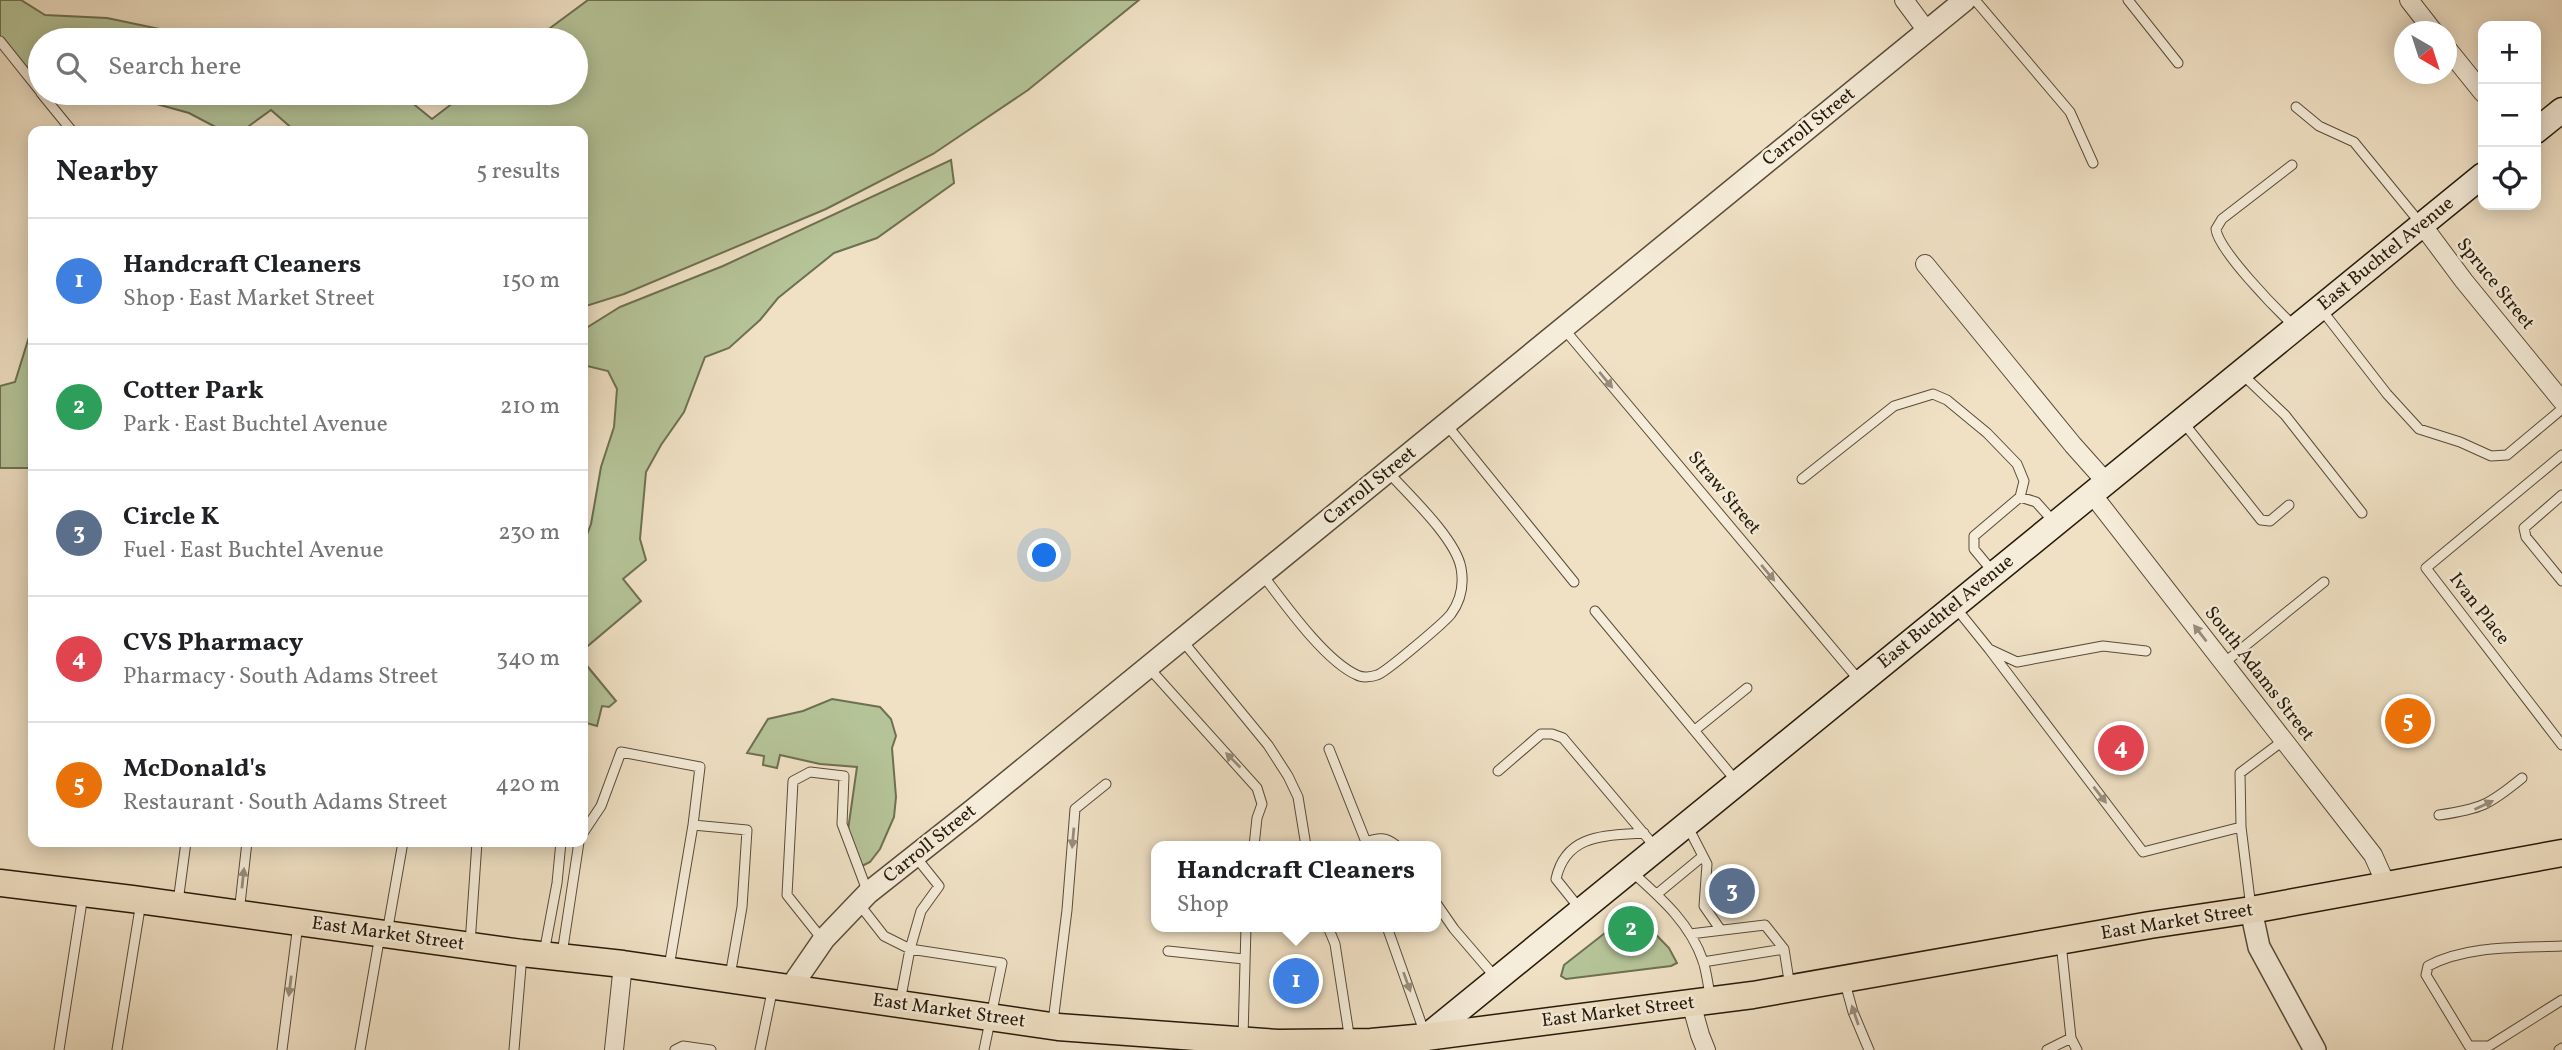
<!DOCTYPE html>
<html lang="en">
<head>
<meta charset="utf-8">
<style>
  body { margin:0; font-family:Vollkorn,serif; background:#f6f6f6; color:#202124 }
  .controls { position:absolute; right:21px; top:21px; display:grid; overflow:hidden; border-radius:14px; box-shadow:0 4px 18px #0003 }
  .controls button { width:63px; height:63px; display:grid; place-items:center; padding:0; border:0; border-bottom:2px solid #e0e0e0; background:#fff; color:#202124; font:35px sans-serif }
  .compass { position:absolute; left:2394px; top:21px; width:63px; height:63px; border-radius:50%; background:#fff; box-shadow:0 4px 18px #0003; rotate:141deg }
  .you { position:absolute; left:1045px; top:556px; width:24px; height:24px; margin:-18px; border:5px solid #fff; border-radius:50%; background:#1a73e8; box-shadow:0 0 0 10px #1a73e833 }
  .badge { display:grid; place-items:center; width:46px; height:46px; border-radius:50%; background:#111827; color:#fff; font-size:23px; font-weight:700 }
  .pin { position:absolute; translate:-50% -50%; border:4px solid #fff; box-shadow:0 2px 7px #0006 }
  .popup { position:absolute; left:1151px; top:841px; width:290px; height:91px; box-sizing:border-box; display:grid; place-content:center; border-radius:14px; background:#fff; filter:drop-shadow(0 2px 5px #0005); font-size:23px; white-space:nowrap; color:#757577 }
  .popup b { font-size:26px; color:#202124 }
  .popup::after { content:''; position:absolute; left:50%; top:100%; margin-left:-14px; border:14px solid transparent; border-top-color:#fff }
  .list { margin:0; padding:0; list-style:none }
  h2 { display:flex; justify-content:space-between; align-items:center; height:91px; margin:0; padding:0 28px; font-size:30px }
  h2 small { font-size:23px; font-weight:400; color:#757577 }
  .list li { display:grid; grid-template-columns:46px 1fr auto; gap:21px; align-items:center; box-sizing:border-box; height:126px; padding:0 28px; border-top:2px solid #e0e0e0 }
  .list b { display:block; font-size:26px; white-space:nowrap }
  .list p { margin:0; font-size:23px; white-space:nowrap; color:#757577 }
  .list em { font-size:23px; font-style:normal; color:#757577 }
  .icon { flex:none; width:38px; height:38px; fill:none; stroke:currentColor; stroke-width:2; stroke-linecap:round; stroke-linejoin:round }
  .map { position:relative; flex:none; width:2562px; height:1050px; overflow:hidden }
  .search { position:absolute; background:#fff; box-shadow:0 4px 18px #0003; left:28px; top:28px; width:560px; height:77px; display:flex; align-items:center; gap:18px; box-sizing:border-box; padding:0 24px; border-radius:38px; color:#757577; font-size:26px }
  .panel { position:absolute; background:#fff; box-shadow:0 4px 18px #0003; left:28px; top:126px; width:560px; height:721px; border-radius:14px }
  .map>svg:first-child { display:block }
  .green { fill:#b5c498; stroke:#6e7052; stroke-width:2 }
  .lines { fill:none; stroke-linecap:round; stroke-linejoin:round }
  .service-casing { stroke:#594c3a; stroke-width:11 }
  .minor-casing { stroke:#594c3a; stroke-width:20 }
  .tertiary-casing { stroke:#594c3a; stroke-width:24 }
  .secondary-casing { stroke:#271b0b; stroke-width:27 }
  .primary-casing { stroke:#271b0b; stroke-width:29 }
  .service { stroke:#f5ecd9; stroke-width:9 }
  .minor { stroke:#f5ecd9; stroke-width:18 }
  .tertiary { stroke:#f5ecd9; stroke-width:21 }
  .secondary { stroke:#f5ecd9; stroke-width:24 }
  .primary { stroke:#f0e1c5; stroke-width:26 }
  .oneway { fill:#988e7c }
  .labels { text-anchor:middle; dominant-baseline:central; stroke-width:5; stroke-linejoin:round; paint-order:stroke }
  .street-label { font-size:19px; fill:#271b0b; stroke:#f5ecd9 }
</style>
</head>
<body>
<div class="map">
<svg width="2562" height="1050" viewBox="0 0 2562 1050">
  <rect width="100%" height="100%" fill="#f0e1c5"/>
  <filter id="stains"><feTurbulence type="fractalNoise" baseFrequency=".00286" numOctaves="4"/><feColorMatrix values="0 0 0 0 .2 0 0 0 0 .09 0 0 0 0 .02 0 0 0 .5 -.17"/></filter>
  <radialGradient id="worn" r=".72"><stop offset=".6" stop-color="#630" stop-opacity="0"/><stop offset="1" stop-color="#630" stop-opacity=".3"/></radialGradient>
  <path class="green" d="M0,0H21L45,15L107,18L212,40H40V71L19,64L0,41Z
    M588,0H1139L1028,90L933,154L826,209L624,294L583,307V131H295L271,110L242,131H223L189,113L117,93H400L432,119L466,93H576V40H534Z
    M951,160L954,183L877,238L834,253L778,298L760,320L729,348L705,357L684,412L661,445L646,472L640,539L646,560L623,579L641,601L583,650V545L591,524L601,467L614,427L617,389L608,371L583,365V330L620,307L723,266Z
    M33,324V468H0V386L15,382Z
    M583,661L616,701L609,707L602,706L597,726L583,722Z
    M832,699L880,707L891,719L896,736L892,748L896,797L894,817L880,849L870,862L858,868L847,837L857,767L820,764L780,755L777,768L763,765L764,756L747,753L768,719L803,711Z
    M1633,911L1669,948L1677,963L1671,966L1566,979L1561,976L1564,965Z"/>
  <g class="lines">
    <g class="service-casing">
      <path id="service" d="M1975,0L2070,112L2093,163
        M2128,0L2178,63
        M0,41L40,91
        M41,93L72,131
        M2296,107L2319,126L2354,142L2421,224
        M2292,165L2222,219L2216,229C2218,250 2277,310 2295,327
        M2321,309L2387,394L2419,429L2460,442L2491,456L2507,455L2562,409
        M1564,329L1859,680
        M2242,374L2285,415L2362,513
        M2183,422L2261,520L2270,521L2289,505
        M1446,424L1574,582
        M2562,455L2426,568L2562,745
        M1802,479L1894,406L1933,394L1947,400L1987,433L2017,464L2024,481L2020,497
        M2562,495L2524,528L2526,537L2562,581
        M1993,572L1974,549V536L2020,497L2036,502L2054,522
        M1262,574C1284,603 1325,661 1357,675C1362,678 1372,677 1377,675C1385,673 1445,622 1451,614C1461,600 1464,584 1461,568C1456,539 1409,495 1388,472
        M1956,608L1989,649L2017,662L2103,646L2146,651
        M1595,611L1737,782
        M1181,639L1268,745L1288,776L1298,797L1306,846
        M1989,649L2143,852L2241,827
        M2224,663L2324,582
        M1149,668L1257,788L1262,804L1257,818L1254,846
        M1695,730L1747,688
        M1329,749L1366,842
        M1498,771L1541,734H1552L1563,738L1656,848
        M2439,815C2481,809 2489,805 2522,778
        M693,825L747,830L742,907L730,976
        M1688,827L1707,864L1704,906L1720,929
        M583,833L601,806L621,752L700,767L693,825L669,967
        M1366,845V842C1379,837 1386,837 1397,846
        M1632,872C1661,898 1690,923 1703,961C1707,973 1708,987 1711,999
        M1657,894L1703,856
        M178,902L186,842
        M1436,903L1454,929L1496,978
        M859,904L884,936L910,949L921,911L939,886L915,856
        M2251,908L2241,827L2240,773L2284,740
        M1580,909L1556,879C1566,833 1606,836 1644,833
        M239,913L247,842
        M1328,927L1335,944L1350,1041
        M1387,927L1425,1034
        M387,933L403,842
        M1690,934L1765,925L1784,949L1790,987
        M822,939L787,895L793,781L810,772L844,776L842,824L868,893
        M2061,943L2071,1038L2077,1050
        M470,944L477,842
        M2562,946C2518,948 2467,945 2428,966L2426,975L2469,1046H2489L2562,1000
        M1168,951L1244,959
        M544,953L557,883L561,842
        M562,954L579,842
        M1703,962L1784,949
        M1845,983L1853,1012L1869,1050
        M900,1002L910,949L1002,963L984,1050
        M1053,1022L1067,910L1075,809L1106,784
        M1243,1037L1246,927
        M59,1050L83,895
        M117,1050L141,902
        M282,1050L298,924
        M360,1050L380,935
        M514,1050L522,955
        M675,1050L683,1046L711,1050
        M760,1050L773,987
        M2047,1050L2071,1038
        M2559,1050L2562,1048"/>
    </g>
    <g class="minor-casing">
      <path id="minor" d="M1904,0L1927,31
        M2409,0L2434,32
        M2446,47L2483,93
        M2423,226L2464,281L2562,401
        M1925,264L2073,445L2106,482
        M2092,494L2373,855L2386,884
        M1691,1003L1700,1035L1706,1050
        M614,1050L623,964"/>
    </g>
    <g class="tertiary-casing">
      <path id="tertiary" d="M2251,910L2259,947L2315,1050
        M791,987L824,939L868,893L973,810L1965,0"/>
    </g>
    <g class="secondary-casing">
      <path id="secondary" d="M2536,131L2562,110
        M1421,1041L2483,175"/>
    </g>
    <g class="primary-casing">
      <path id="primary" d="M0,883L132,899L522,953L623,964L1058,1027L1278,1043L1371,1042L1426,1037L1753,995L2150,925L2251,910L2562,853"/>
    </g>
    <use href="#service" class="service"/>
    <use href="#minor" class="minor"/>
    <use href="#tertiary" class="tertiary"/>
    <use href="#secondary" class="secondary"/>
    <use href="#primary" class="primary"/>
  </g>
  <defs><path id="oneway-solid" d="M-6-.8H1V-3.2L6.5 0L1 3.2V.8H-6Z" transform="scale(1.75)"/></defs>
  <g class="oneway">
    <use href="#oneway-solid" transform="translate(1606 380) rotate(50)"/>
    <use href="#oneway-solid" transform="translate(1768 573) rotate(50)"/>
    <use href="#oneway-solid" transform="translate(2200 633) rotate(-128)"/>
    <use href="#oneway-solid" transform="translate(1233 760) rotate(-135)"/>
    <use href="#oneway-solid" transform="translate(2100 795) rotate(52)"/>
    <use href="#oneway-solid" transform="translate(2484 805) rotate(-25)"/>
    <use href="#oneway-solid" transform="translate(1073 838) rotate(95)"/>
    <use href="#oneway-solid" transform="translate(243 878) rotate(-84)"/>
    <use href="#oneway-solid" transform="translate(1407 982) rotate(70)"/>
    <use href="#oneway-solid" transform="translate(290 986) rotate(97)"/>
    <use href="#oneway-solid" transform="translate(1855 1015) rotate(-109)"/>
  </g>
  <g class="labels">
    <g class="street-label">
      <text transform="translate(1809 127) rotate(-39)">Carroll Street</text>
      <text transform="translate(2386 254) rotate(-39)">East Buchtel Avenue</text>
      <text transform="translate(2495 284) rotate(51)">Spruce Street</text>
      <text transform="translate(1370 486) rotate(-39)">Carroll Street</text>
      <text transform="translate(1724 493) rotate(50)">Straw Street</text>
      <text transform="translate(2479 609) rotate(52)">Ivan Place</text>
      <text transform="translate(1946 612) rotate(-39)">East Buchtel Avenue</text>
      <text transform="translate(2259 674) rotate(52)">South Adams Street</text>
      <text transform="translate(930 844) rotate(-39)">Carroll Street</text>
      <text transform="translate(2177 922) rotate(-9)">East Market Street</text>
      <text transform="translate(388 934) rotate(8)">East Market Street</text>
      <text transform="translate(949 1011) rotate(8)">East Market Street</text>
      <text transform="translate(1618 1012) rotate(-7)">East Market Street</text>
    </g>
  </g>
  <rect width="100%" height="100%" filter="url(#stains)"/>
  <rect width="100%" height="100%" fill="url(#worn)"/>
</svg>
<div class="controls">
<button>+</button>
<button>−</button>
<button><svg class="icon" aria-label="locate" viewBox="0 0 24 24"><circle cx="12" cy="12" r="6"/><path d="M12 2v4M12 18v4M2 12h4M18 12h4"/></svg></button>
</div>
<svg class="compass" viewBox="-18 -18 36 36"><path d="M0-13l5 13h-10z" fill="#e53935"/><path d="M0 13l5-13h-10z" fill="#757577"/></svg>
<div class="you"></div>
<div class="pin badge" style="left:1296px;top:981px;background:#3f7fe0">1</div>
<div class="popup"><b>Handcraft Cleaners</b>Shop</div>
<div class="pin badge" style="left:1631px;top:929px;background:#2e9e5b">2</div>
<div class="pin badge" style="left:1732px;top:891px;background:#5c6f8a">3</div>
<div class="pin badge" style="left:2121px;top:748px;background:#e0444e">4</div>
<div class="pin badge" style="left:2408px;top:721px;background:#e8710a">5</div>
<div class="search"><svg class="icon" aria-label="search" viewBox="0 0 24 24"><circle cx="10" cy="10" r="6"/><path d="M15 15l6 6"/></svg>Search here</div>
<section class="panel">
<h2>Nearby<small>5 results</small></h2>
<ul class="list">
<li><span class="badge" style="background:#3f7fe0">1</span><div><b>Handcraft Cleaners</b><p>Shop · East Market Street</p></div><em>150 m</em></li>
<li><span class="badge" style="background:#2e9e5b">2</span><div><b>Cotter Park</b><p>Park · East Buchtel Avenue</p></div><em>210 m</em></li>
<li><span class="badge" style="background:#5c6f8a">3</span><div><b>Circle K</b><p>Fuel · East Buchtel Avenue</p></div><em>230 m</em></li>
<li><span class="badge" style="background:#e0444e">4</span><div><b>CVS Pharmacy</b><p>Pharmacy · South Adams Street</p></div><em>340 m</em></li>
<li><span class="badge" style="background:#e8710a">5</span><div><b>McDonald's</b><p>Restaurant · South Adams Street</p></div><em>420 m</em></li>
</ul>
</section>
</div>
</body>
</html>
